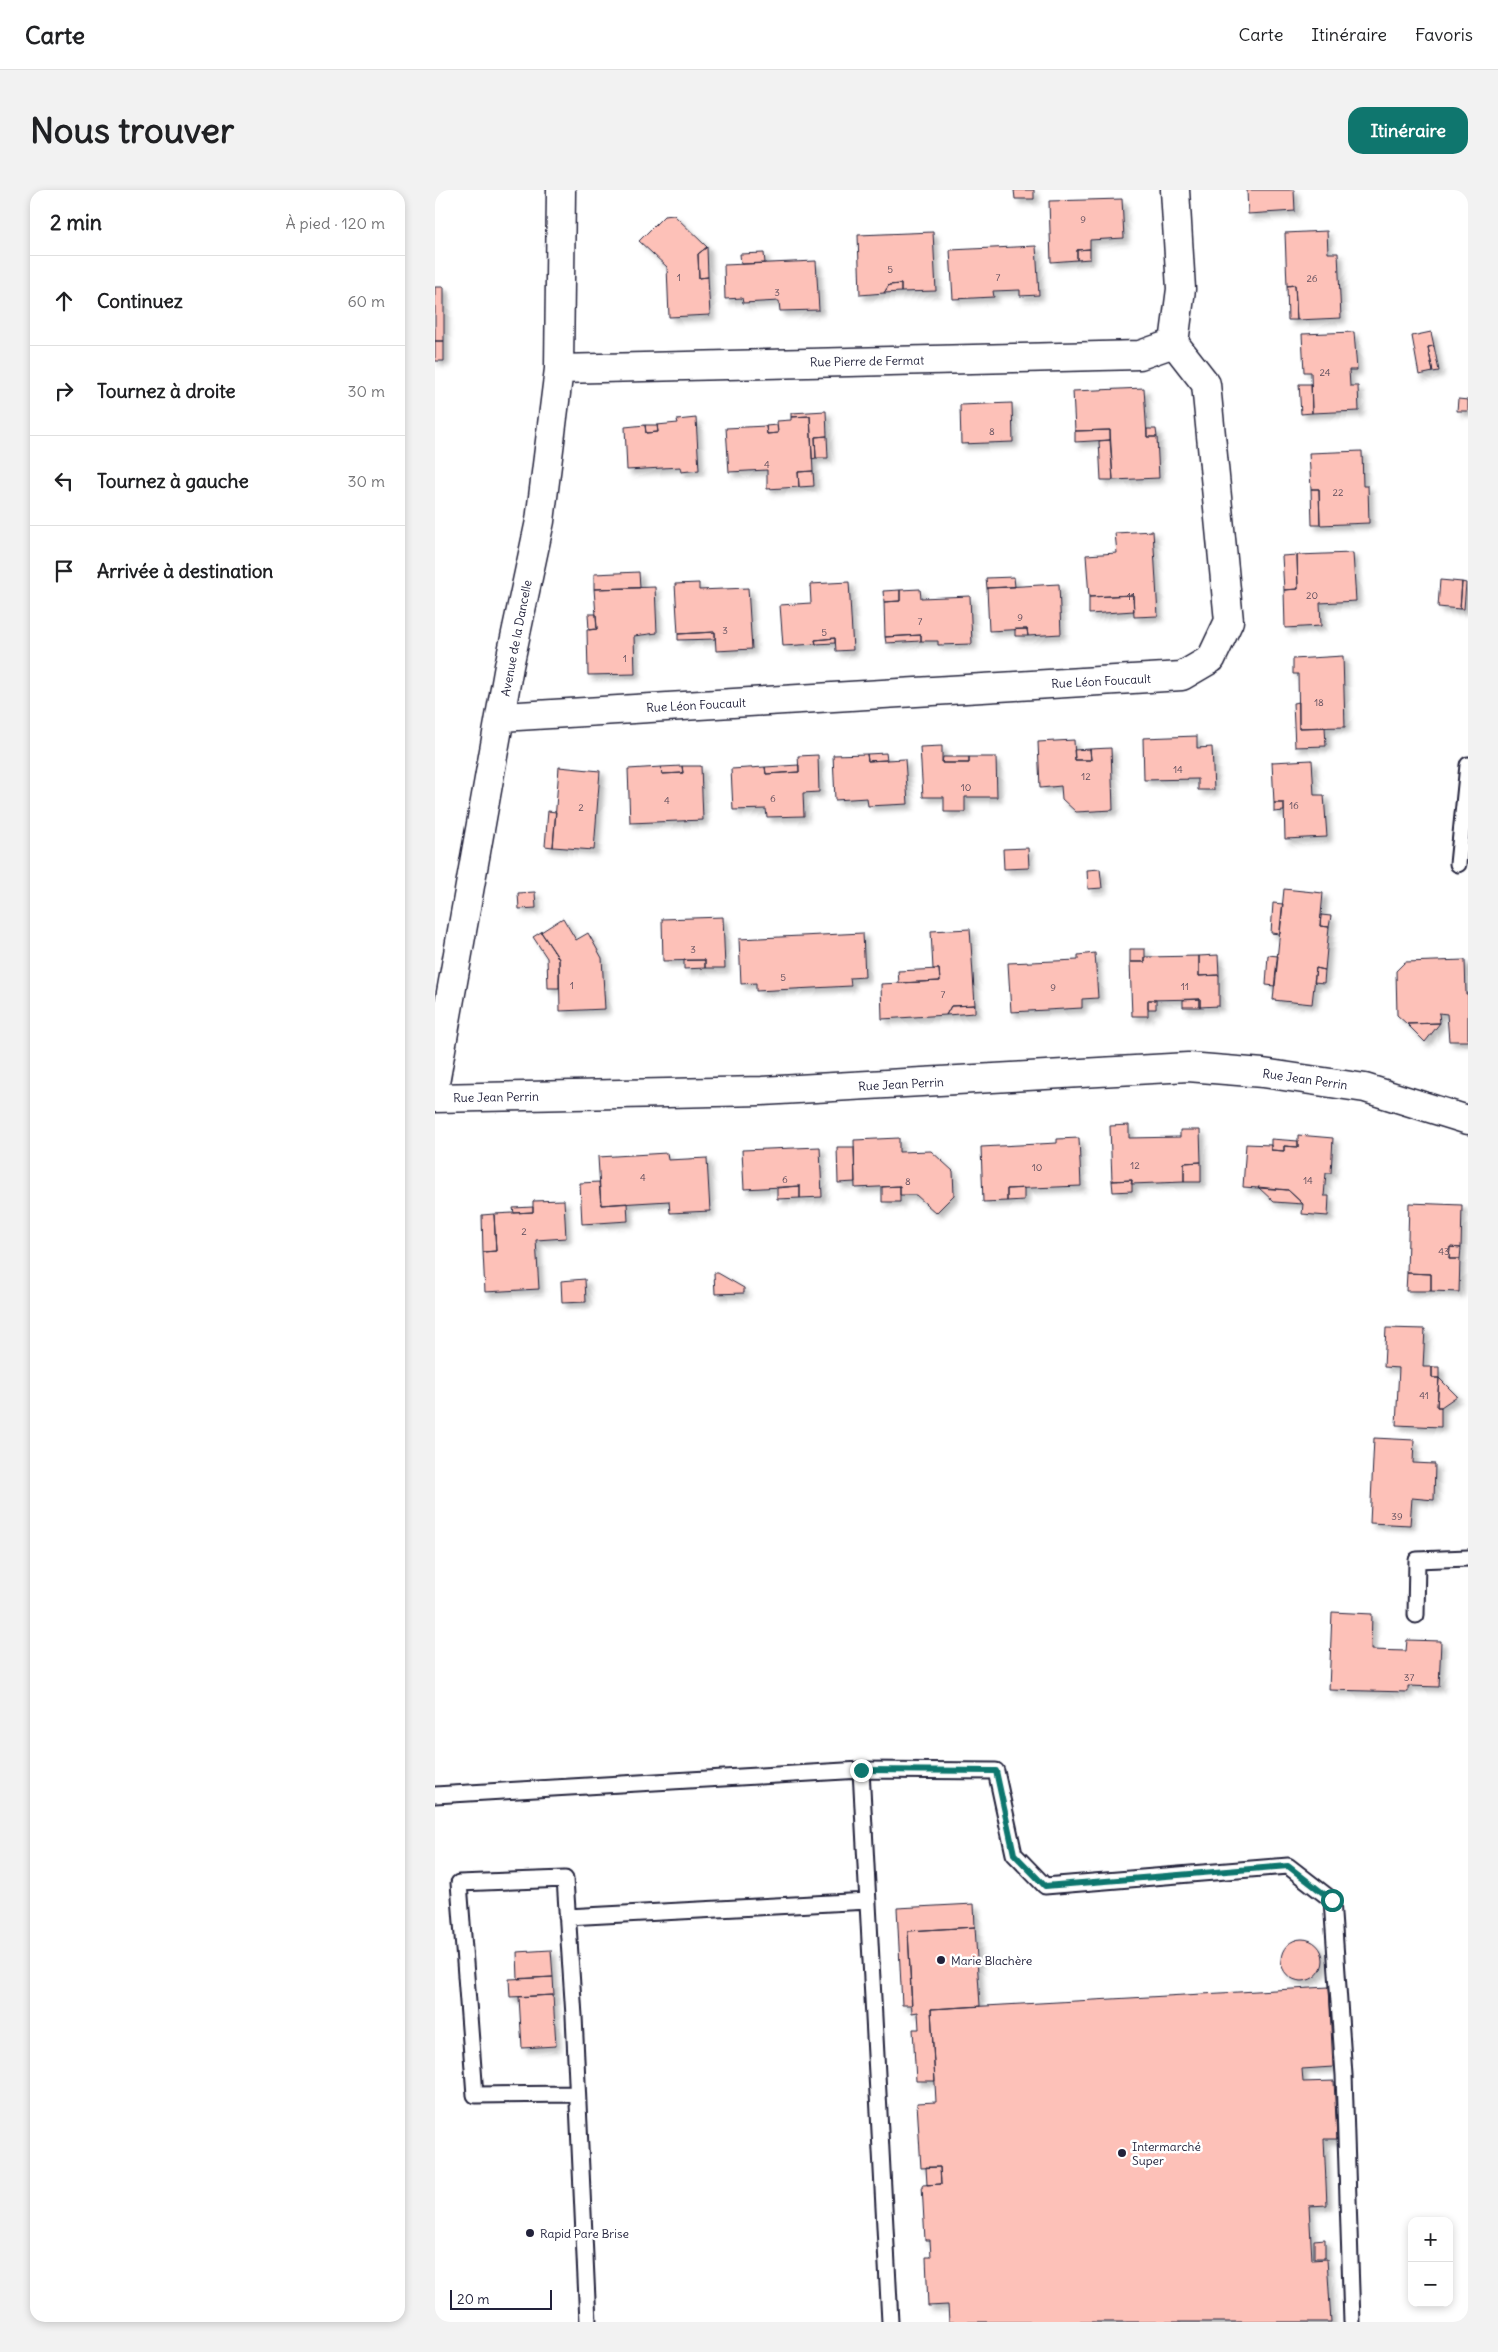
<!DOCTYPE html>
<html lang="fr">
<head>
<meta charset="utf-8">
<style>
  body { margin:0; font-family:Delius,sans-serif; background:#f2f2f2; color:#202124 }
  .controls { position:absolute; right:15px; bottom:15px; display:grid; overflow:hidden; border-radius:10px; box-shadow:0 2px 8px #0003 }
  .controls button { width:45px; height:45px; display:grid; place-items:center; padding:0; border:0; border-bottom:1px solid #e0e0e0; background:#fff; color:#202124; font:25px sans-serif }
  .scale { position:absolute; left:15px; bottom:12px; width:102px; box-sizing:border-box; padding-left:5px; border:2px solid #22223b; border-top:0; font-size:14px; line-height:18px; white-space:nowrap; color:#22223b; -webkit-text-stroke:4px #fff; paint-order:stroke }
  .stop { position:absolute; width:15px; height:15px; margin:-11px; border:4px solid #0f766e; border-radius:50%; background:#fff }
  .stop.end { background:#0f766e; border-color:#fff; box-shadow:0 1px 5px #0008 }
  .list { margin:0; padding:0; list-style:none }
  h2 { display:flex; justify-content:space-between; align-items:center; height:65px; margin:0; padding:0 20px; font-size:21px }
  h2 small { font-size:16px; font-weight:400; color:#757577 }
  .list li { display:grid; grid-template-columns:32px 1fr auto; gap:15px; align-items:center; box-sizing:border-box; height:90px; padding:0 20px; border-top:1px solid #e0e0e0 }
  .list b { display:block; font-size:19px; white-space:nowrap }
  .list em { font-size:16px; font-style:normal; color:#757577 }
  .icon { flex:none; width:28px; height:28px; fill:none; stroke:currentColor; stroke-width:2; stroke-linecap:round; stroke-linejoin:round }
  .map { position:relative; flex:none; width:1033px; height:2132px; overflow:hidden; border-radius:15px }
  header { display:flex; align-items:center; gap:30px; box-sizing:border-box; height:70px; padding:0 25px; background:#fff; border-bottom:1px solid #e0e0e0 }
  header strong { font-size:24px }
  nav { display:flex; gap:28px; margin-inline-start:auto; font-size:18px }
  .intro { display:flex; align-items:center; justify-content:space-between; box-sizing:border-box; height:120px; padding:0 30px }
  h1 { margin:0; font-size:35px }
  .button { padding:12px 22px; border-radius:15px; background:#0f766e; color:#fff; font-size:18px; font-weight:700 }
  main { display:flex; gap:30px; padding:0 30px }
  aside { flex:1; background:#fff; border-radius:15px; box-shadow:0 2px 8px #0003 }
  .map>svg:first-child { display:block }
  .building { fill:#fdc1b8; stroke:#22223b; filter:url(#shadow) }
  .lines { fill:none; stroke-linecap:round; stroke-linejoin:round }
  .service-casing { stroke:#22223b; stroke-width:19 }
  .minor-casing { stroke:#22223b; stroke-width:31 }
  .service { stroke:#fff; stroke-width:15 }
  .minor { stroke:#fff; stroke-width:28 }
  .route { stroke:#0f766e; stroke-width:6 }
  .poi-dot { fill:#22223b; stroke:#fff; stroke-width:2 }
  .labels { text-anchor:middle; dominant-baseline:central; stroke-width:5; stroke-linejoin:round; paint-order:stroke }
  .number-label { font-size:10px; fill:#594a5a }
  .street-label { font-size:12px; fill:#22223b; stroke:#fff }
  .poi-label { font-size:12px; fill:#22223b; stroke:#fff; text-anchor:start }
</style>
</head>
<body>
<header>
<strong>Carte</strong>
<nav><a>Carte</a><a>Itinéraire</a><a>Favoris</a></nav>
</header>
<div class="intro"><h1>Nous trouver</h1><a class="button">Itinéraire</a></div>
<main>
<aside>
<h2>2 min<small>À pied · 120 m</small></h2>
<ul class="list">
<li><svg class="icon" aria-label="ahead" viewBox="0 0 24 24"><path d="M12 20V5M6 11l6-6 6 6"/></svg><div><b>Continuez</b></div><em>60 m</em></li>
<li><svg class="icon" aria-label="right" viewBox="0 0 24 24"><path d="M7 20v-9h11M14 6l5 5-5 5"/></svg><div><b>Tournez à droite</b></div><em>30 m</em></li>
<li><svg class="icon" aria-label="left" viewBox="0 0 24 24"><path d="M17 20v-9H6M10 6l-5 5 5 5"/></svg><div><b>Tournez à gauche</b></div><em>30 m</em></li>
<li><svg class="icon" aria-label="arrive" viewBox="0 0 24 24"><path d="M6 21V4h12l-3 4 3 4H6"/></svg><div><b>Arrivée à destination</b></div></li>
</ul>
</aside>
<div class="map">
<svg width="1033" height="2132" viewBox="0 0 1033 2132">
  <defs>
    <filter id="shadow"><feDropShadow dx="4.5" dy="4.5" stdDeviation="2.5" flood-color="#0004"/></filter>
  </defs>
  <rect width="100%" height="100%" fill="#fff"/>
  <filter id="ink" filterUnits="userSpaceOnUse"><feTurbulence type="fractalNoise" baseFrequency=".02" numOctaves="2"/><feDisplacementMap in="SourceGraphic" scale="10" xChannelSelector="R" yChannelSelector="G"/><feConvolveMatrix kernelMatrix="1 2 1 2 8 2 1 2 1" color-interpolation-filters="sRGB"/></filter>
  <g filter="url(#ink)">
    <path class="building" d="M579,0H599V9H580Z
      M812,0H859L860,21L813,24Z
      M687,9L689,48L655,50V59L642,60V70L616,72L614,11Z
      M239,25L272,57L263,64L264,88L273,87L275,125L234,127L232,77L204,51L229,26Z
      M892,41L893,63H903L906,128L862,130L860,95L852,96L850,43Z
      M498,42L501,101L466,102V94L454,95L449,103L425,105L423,45Z
      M601,56L604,105L585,106V100L558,101L559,107L518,109L515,60Z
      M272,57L273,87L264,88L263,64Z
      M655,59V69L642,70V60Z
      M329,63L330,73L306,74L305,64Z
      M381,71L384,120L345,121L344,111L308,113L307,108L290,109L289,75Z
      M466,94V102L449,103L454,95Z
      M860,95L862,130H853L852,96Z
      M0,97H9V151H0Z
      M919,142L922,180H914L915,196H923L924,221L877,223L876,182H869L867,144Z
      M996,142L999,156L993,157L998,182L984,185L977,146Z
      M0,151H9V171H0Z
      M999,156L1004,181L998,182L993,157Z
      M864,194H876L877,223L866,224Z
      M709,198L712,247H722L724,288L678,290L675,240L640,241L638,201Z
      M1023,209L1033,210V221H1022Z
      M577,213L578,252L526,254L525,215Z
      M391,221L392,246L380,247L381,268L377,269L375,226L356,227V223Z
      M375,226L378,281L363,282L364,297L332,299V280L294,282L291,238L331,236L332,244L343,243L342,231L356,230V227Z
      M261,228L264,280L246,282L245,277L192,280L190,237L210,235L211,243L223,242L222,235L243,233L242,230Z
      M210,235H222L223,242L211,243Z
      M342,235L343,243L332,244L331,236Z
      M712,239H721L722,247H712Z
      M675,240V250L640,252V241Z
      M392,246L393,268H381L380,247Z
      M675,250L678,290H666L664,251Z
      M927,261L928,296H933L934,333L885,335L884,299H876L874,263Z
      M378,281L379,296L364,297L363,282Z
      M876,299H884L885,335H877Z
      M718,341L723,426L699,427L698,405L654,407L651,365L682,363L680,343Z
      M918,363L921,411L885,413L886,436L850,438L849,400L863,399L862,365Z
      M862,365L863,399L849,400L847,366Z
      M204,382L205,398L159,399V384Z
      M579,387L580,397L552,398L551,388Z
      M1005,390L1027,392L1025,419L1003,417Z
      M414,392L418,460L401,461L400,448L380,450L381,454L348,456L345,415L376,413L375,394Z
      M1027,392L1031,393L1029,419H1025Z
      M264,393V400L313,398L317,459L281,461L280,442L243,444L240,394Z
      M624,394L626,444L593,446L592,439L554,441L552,398Z
      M220,397L222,443L199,446L200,484L153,485L152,440L162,439L159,399Z
      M485,399L486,408L535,406L537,454L503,455V451H486V445L450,447L449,412L465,411V400Z
      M465,400V411L449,412L448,401Z
      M698,405L699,421L654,424V407Z
      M153,424H161L162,439L154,440Z
      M580,439H592L593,446H580Z
      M280,442V449L243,450V444Z
      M486,445V451L451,453L450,447Z
      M400,448V453L381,454L380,450Z
      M908,466L910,537L864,538L863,484H858V469Z
      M864,512V538L890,537L891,556L860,557L858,513Z
      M762,546V558L777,557L779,600H763V589L709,590L708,548Z
      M639,550L640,570H656L655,559L676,558L678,620L641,622L627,609L626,596L605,598L603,552Z
      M507,556V573H534V567H561L562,607H530V622H509V607H488L485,557Z
      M655,559L656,570H640L639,560Z
      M451,563L452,570L433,571L432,564Z
      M432,564L433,571L470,569L473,614L433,616L432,608L400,610L398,565Z
      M383,565L384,602L368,603L369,626L332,627L331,619L298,620L296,579L330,577L331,584L364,582L363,566Z
      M508,567H534V573H507Z
      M877,570L879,605H889L892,647L850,649L849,613H839L837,572Z
      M364,575V582L331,584L330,577Z
      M247,576L248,583L227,584L226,577Z
      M247,576H266L268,630L195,633L193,579L226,577L227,584L248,583Z
      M124,577L165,581L159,660L118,657Z
      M839,613H849V621L839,622Z
      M113,621L121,622L118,657L110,656Z
      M593,658L594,678L569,679L568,659Z
      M665,679L667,698L653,699L652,680Z
      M849,699L888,703L885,736L894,737L890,780L881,778L877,814L838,810Z
      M100,702L101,718L84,719L83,703Z
      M838,713L848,714L845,744L836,743Z
      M886,725L896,726L894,737L885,736Z
      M288,727L290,778H270V770L228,771L227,729Z
      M128,728L141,750L153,743L167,768L170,819L125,821L124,769L106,742Z
      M535,739L540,815L516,816L511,825L447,829L446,794L505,791L504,779H498L496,741Z
      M106,742L124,769V798H113L112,768L98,747Z
      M428,743L430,787L415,788L416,796L321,801V793L306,794L304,749Z
      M695,759H710V772H695Z
      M660,763L663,808L647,809V818L576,822L573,773L643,770V765Z
      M783,765L784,785L764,786V766Z
      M833,765L843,766L840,796L831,795Z
      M764,766V786L784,785V816L765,817V809L713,810V826H697L695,772H710V767Z
      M249,770H270V778L249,779Z
      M1030,770L1031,804H1033V851H1014L1012,824L1004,823L1005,833L972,834L962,825L961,781L970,772Z
      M881,778L890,780L889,793L879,792Z
      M504,779L505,791L464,793L463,781Z
      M765,809V817H748V810Z
      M713,810H721V819H713Z
      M540,815V823L511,825L516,816Z
      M1005,833L990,852L972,834Z
      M694,935V948L745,947V940H765L766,972L749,973V992L696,994L697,990L677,991L675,936Z
      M863,945L898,948L896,983H891L889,1006H894L893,1026L867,1024L868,1014L853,1000L808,997L811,954L836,955V960L849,961V956L863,957Z
      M464,948V962L496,961L518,981L519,1005L501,1023L481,1005H465V996L420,998L419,950Z
      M644,948L646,996L572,999V1011L548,1012L546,957L622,953V949Z
      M836,949L863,951V957L849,956V961L836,960Z
      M385,957L387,1007L365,1008V996L309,999L307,960Z
      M402,957H419L420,992L403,993Z
      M232,963L233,970L272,968L275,1021L235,1023L234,1011L166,1015L163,967Z
      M766,972V992H749V973Z
      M697,990V1001L678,1002L677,991Z
      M164,992L166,1015L192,1013L193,1031L147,1034L145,993Z
      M365,996V1008L342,1009V998Z
      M465,996V1012H447V997Z
      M823,997L853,1000L868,1014L839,1012Z
      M589,998V1010L572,1011V999Z
      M129,1010L131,1048L101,1050L104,1099L50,1102L48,1062L61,1061L59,1024L98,1022V1011Z
      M974,1013L1027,1015L1026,1058L1015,1057L1014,1069H1025L1024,1102L996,1101V1084L972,1083Z
      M98,1017V1022L79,1023L78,1018Z
      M59,1024L61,1061L48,1062L47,1025Z
      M1015,1057L1026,1058L1025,1069H1014Z
      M279,1083H283L309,1098V1103L280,1104Z
      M972,1083L996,1084V1101H971Z
      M150,1089L151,1112L127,1113L126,1091Z
      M951,1138L990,1139L988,1177H997V1188H1004L1002,1217H1006V1237L961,1235L964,1178L949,1177Z
      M997,1177H1004V1188H997Z
      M1004,1188L1022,1206L1006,1217H1002Z
      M939,1248L979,1250L978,1273L1000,1274L999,1310L977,1308L975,1335L935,1333Z
      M897,1422L937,1424L936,1460L971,1461L972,1450L1006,1451L1004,1497L973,1496V1502L894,1500Z
      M539,1714L540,1737L473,1741L477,1815H467L462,1718Z
      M540,1737L545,1816L496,1819L500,1891H481L478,1839H484L483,1822L477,1823L473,1741Z
      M846 1770a21 21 0 1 1 42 0a21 21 0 1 1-42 0Z
      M116,1760L118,1787L83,1789L82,1762Z
      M118,1787L119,1805L75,1807L74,1789Z
      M894,1797L898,1877L867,1879L868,1892L899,1891L902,1949H889L892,2015L874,2016L877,2070L892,2069L896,2132H514L513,2115L493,2116L491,2067H496L495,2050H490L487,1995L506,1994L505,1977L486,1978L482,1913L501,1912L496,1819Z
      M118,1805L121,1856L87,1858L84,1807Z
      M491,1977H505L506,1994L492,1995Z
      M890,2049V2068H879V2050Z"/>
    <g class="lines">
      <g class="service-casing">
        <path id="service" d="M1023,674L1033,575
          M981,1425L982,1370L1033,1368
          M426,1580L455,2132
          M0,1605L426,1580L561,1581L579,1664L610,1696L853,1676L897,1710L909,1885L917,2132
          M132,1727L433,1711
          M142,1904L40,1905L24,1693L130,1689L139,1826L153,2132"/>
      </g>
      <g class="minor-casing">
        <path id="minor" d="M124,179L705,165L739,153
          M66,527L747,486L776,469L794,431L771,194L739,153L746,99L740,0
          M0,893L74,476L105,331L124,179L126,0
          M0,908L327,901L753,877L828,883L930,898L1033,930"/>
      </g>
      <use href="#service" class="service"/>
      <use href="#minor" class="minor"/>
    </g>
  </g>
  <g class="lines" filter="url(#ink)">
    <path class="route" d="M426,1580L561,1581L579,1664L610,1696L853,1676L897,1710"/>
  </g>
  <g class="poi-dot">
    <circle cx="506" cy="1770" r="5"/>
    <circle cx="687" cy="1963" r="5"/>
    <circle cx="95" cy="2043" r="5"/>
  </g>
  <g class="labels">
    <g class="number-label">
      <text x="648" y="29">9</text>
      <text x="455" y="79">5</text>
      <text x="244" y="87">1</text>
      <text x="563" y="87">7</text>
      <text x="877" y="88">26</text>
      <text x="342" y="102">3</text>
      <text x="890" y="182">24</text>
      <text x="557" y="241">8</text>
      <text x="332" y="274">4</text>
      <text x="903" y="302">22</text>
      <text x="877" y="405">20</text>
      <text x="696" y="406">11</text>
      <text x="585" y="427">9</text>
      <text x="485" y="431">7</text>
      <text x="290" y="440">3</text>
      <text x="389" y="442">5</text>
      <text x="190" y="468">1</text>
      <text x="884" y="512">18</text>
      <text x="743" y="579">14</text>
      <text x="651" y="586">12</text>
      <text x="531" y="597">10</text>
      <text x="338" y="608">6</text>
      <text x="232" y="610">4</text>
      <text x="859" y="615">16</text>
      <text x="146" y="617">2</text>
      <text x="258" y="759">3</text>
      <text x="348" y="787">5</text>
      <text x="137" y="795">1</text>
      <text x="750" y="796">11</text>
      <text x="618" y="797">9</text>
      <text x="508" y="804">7</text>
      <text x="700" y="975">12</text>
      <text x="602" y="977">10</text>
      <text x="208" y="987">4</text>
      <text x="350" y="989">6</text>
      <text x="873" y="990">14</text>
      <text x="473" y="991">8</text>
      <text x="89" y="1041">2</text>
      <text x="1009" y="1061">43</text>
      <text x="989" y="1205">41</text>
      <text x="962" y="1326">39</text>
      <text x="974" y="1487">37</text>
    </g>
    <g class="street-label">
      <text transform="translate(432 171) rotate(-1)">Rue Pierre de Fermat</text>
      <text transform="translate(81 448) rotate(-79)">Avenue de la Dancelle</text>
      <text transform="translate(666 491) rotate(-3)">Rue Léon Foucault</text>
      <text transform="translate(261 515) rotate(-3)">Rue Léon Foucault</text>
      <text transform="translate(870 889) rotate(8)">Rue Jean Perrin</text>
      <text transform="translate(466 894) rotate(-3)">Rue Jean Perrin</text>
      <text transform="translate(61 907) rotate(-1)">Rue Jean Perrin</text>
    </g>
    <g class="poi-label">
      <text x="516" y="1770">Marie Blachère</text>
      <text x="697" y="1956">Intermarché<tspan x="697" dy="14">Super</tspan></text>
      <text x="105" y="2043">Rapid Pare Brise</text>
    </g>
  </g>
</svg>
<div class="controls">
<button>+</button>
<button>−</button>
</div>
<div class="scale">20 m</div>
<div class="stop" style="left:897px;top:1710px"></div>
<div class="stop end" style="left:426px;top:1580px"></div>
</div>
</main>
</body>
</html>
